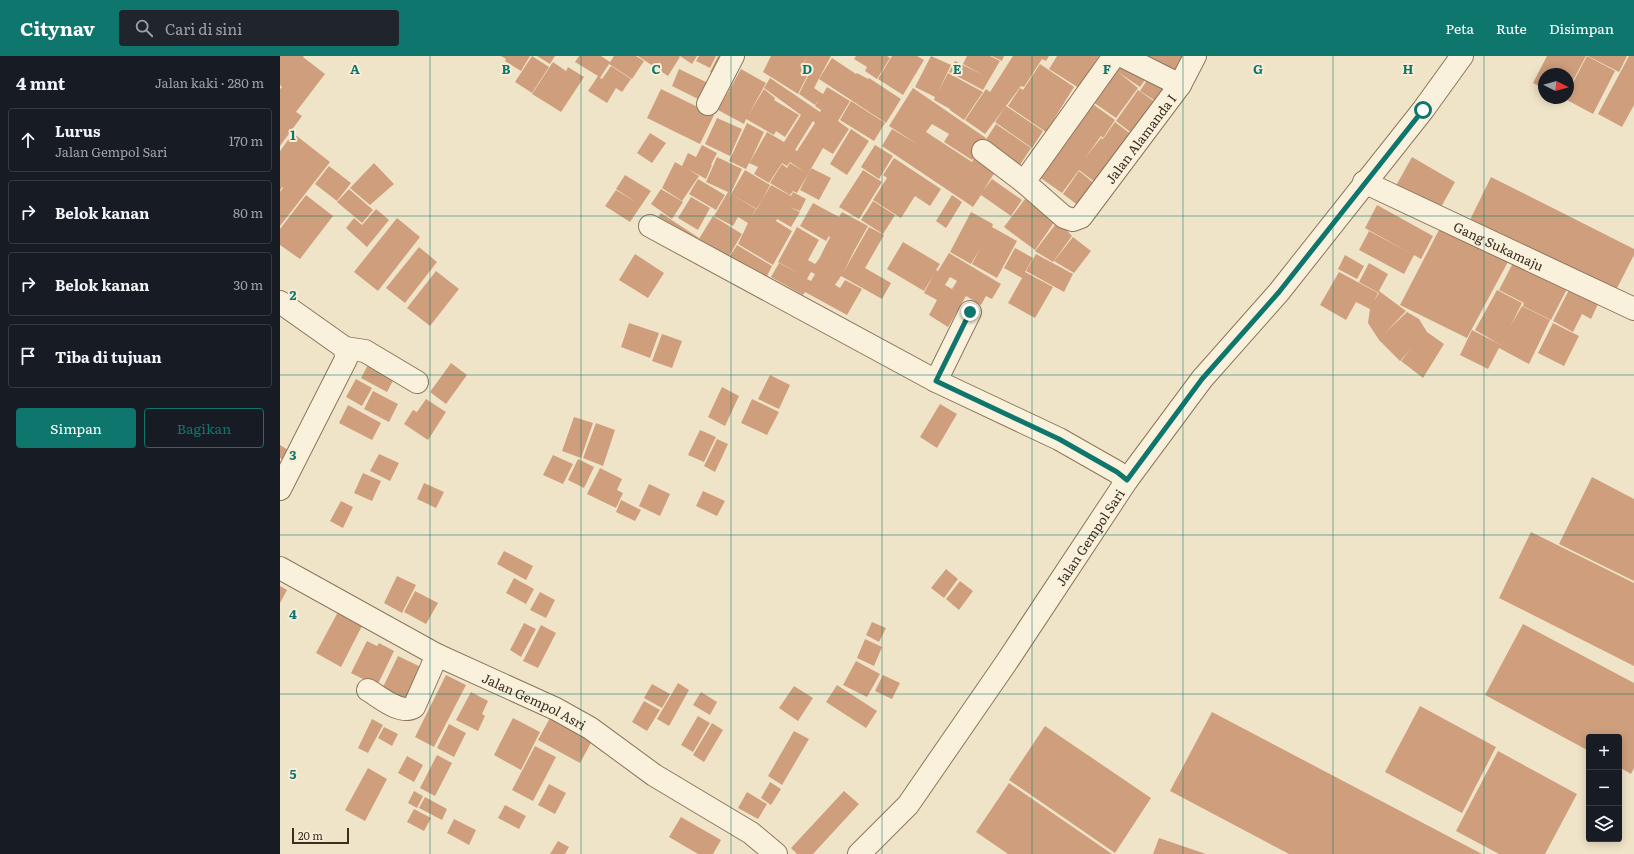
<!DOCTYPE html>
<html lang="id">
<head>
<meta charset="utf-8">
<style>
  body { margin:0; font-family:Literata,serif; background:#20242c; color:#f1f3f6 }
  .controls { position:absolute; right:12px; bottom:12px; display:grid; overflow:hidden; border-radius:4px; box-shadow:0 2px 10px #0003 }
  .controls button { width:36px; height:36px; display:grid; place-items:center; padding:0; border:0; border-bottom:1px solid #363941; background:#171b24; color:#f1f3f6; font:20px sans-serif }
  .compass { position:absolute; left:1258px; top:12px; width:36px; height:36px; border-radius:50%; background:#171b24; box-shadow:0 2px 10px #0003; rotate:96deg }
  .scale { position:absolute; left:12px; bottom:10px; width:57px; box-sizing:border-box; padding-left:4px; border:2px solid #3d2e20; border-top:0; font-size:11px; line-height:14px; white-space:nowrap; color:#3d2e20; -webkit-text-stroke:3px #f7eed8; paint-order:stroke }
  .stop { position:absolute; width:12px; height:12px; margin:-9px; border:3px solid #0f766e; border-radius:50%; background:#fff }
  .stop.end { background:#0f766e; border-color:#fff; box-shadow:0 1px 4px #0008 }
  .list { margin:0; padding:0; list-style:none }
  h2 { display:flex; justify-content:space-between; align-items:center; height:52px; margin:0; padding:0 16px; font-size:17px }
  h2 small { font-size:13px; font-weight:400; color:#9ea1a6 }
  .list li { display:grid; grid-template-columns:26px 1fr auto; gap:12px; align-items:center; box-sizing:border-box; height:64px; margin:0 8px 8px; padding:0 8px; border:1px solid #363941; border-radius:4px }
  .list b { display:block; font-size:15px; white-space:nowrap }
  .list p { margin:0; font-size:13px; white-space:nowrap; color:#9ea1a6 }
  .list em { font-size:13px; font-style:normal; color:#9ea1a6 }
  .actions { display:flex; gap:8px; padding:12px 16px }
  .actions a { flex:1; padding:9px 0; border:1px solid #0f766e; border-radius:4px; text-align:center; font-size:14px; color:#0f766e }
  .actions .main { background:#0f766e; color:#fff }
  .icon { flex:none; width:22px; height:22px; fill:none; stroke:currentColor; stroke-width:2; stroke-linecap:round; stroke-linejoin:round }
  .map { position:relative; flex:none; width:1354px; height:798px; overflow:hidden }
  header { display:flex; align-items:center; gap:24px; box-sizing:border-box; height:56px; padding:0 20px; background:#0f766e; color:#fff }
  header strong { font-size:19px }
  nav { display:flex; gap:22px; margin-inline-start:auto; font-size:14px }
  .search { width:280px; height:36px; background:#20242c; display:flex; align-items:center; gap:10px; box-sizing:border-box; padding:0 14px; border-radius:4px; color:#9ea1a6; font-size:15px }
  main { display:flex }
  aside { flex:1; background:#171b24 }
  .map>svg:first-child { display:block }
  .building { fill:#cf9f7d; fill-rule:evenodd }
  .lines { fill:none; stroke-linecap:round; stroke-linejoin:round }
  .minor-casing { stroke:#8d765c; stroke-width:24 }
  .minor { stroke:#faf1dc; stroke-width:22 }
  .route { stroke:#0f766e; stroke-width:5 }
  .grid { fill:none; stroke:#0f766e; stroke-width:1; stroke-opacity:0.55 }
  .labels { text-anchor:middle; dominant-baseline:central; stroke-width:4; stroke-linejoin:round; paint-order:stroke }
  .street-label { font-size:13px; fill:#3d2e20; stroke:#f7eed8 }
  .grid-label { font-size:13px; text-anchor:middle; font-weight:bold; fill:#0f766e; stroke:#f7eed8; stroke-width:4; stroke-linejoin:round; paint-order:stroke }
</style>
</head>
<body>
<header>
<strong>Citynav</strong>
<div class="search"><svg class="icon" aria-label="search" viewBox="0 0 24 24"><circle cx="10" cy="10" r="6"/><path d="M15 15l6 6"/></svg>Cari di sini</div>
<nav><a>Peta</a><a>Rute</a><a>Disimpan</a></nav>
</header>
<main>
<aside>
<h2>4 mnt<small>Jalan kaki · 280 m</small></h2>
<ul class="list">
<li><svg class="icon" aria-label="ahead" viewBox="0 0 24 24"><path d="M12 20V5M6 11l6-6 6 6"/></svg><div><b>Lurus</b><p>Jalan Gempol Sari</p></div><em>170 m</em></li>
<li><svg class="icon" aria-label="right" viewBox="0 0 24 24"><path d="M7 20v-9h11M14 6l5 5-5 5"/></svg><div><b>Belok kanan</b></div><em>80 m</em></li>
<li><svg class="icon" aria-label="right" viewBox="0 0 24 24"><path d="M7 20v-9h11M14 6l5 5-5 5"/></svg><div><b>Belok kanan</b></div><em>30 m</em></li>
<li><svg class="icon" aria-label="arrive" viewBox="0 0 24 24"><path d="M6 21V4h12l-3 4 3 4H6"/></svg><div><b>Tiba di tujuan</b></div></li>
</ul>
<div class="actions"><a class="main">Simpan</a><a>Bagikan</a></div>
</aside>
<div class="map">
<svg width="1354" height="798" viewBox="0 0 1354 798">
  <rect width="100%" height="100%" fill="#f0e4c8"/>
  <path class="building" d="M0,0H24L23,1L45,18L16,56L22,60L0,90V33L2,31L0,29Z
    M221,0H250L241,15L225,5L226,3Z
    M252,0L269,11L252,37L235,26Z
    M257,0H275L270,8Z
    M299,0H321L330,6L334,0H356L364,5L352,23L329,8L320,22L322,23L331,10L351,23L342,36L336,32L327,47L308,35L318,20L295,6Z
    M358,0H399L400,1L388,20Z
    M400,0H417L412,8Z
    M419,0H436L430,12L416,5Z
    M438,0L448,5L441,21L430,16Z
    M491,0H527L521,12L529,16L518,38L483,16Z
    M527,0H551L534,32L543,38L547,31L570,45L558,65L569,73L553,98L543,92L517,137L513,135L510,139L490,127L502,108L507,112L510,107L525,116L510,106L507,110L502,107L489,127L474,118L478,111L469,107L466,113L449,105L467,67L484,76L470,106L487,76L504,86L521,59L484,32L490,22L540,56L541,54L556,64L535,50L539,44L535,49L519,38L530,16L522,12ZM533,65L535,67L517,95L515,94Z
    M576,0H607L610,2L597,23L585,15L587,11L574,3Z
    M612,0H637L644,4L623,39L598,23Z
    M651,0L671,9L658,36L668,17L703,36L684,64L670,54V53L654,44L655,41L635,31Z
    M687,0H710L720,5L703,34L669,16L675,5L703,19L683,8Z
    M712,0H724L722,5Z
    M733,0H769L766,5L762,3L744,31L741,30L705,78L685,64L706,33L710,36Z
    M777,0H819L799,32L769,13Z
    M863,0H910L900,19Z
    M1267,0H1306L1288,34V18H1264V33L1253,27Z
    M1307,0L1335,15L1313,58L1285,43L1288,42V36Z
    M1308,0H1347L1339,16Z
    M1349,0H1354V49L1342,71L1318,58Z
    M552,2L576,18L577,17L588,23L589,22L621,43L606,67L539,23Z
    M841,2L870,17L860,31L838,16L858,32L836,62L813,46Z
    M273,6L286,15L288,11L304,21L281,56L265,46L275,30L265,46L252,38Z
    M760,8L794,31L766,76L728,50L740,32L743,34Z
    M399,13L428,27L420,44L392,30Z
    M461,13L486,27L469,58L484,33L495,42L494,44L519,59L505,81L496,75L494,79L466,63L464,68L438,54Z
    M871,18L888,30L877,46L860,35Z
    M633,32L706,82L692,104L664,86L669,78L652,68L646,76L692,106L694,102L715,116L703,135L712,123L742,144L731,160L701,139L693,151L602,90L612,73L639,89L609,70Z
    M381,33L434,59L420,88L367,62Z
    M858,34L875,46L853,78L836,65Z
    M807,44L835,64L823,82L821,80L805,102L821,82L823,83L835,66L852,79L816,127L799,114L782,137L755,118Z
    M571,45L605,67L594,85L560,64Z
    M726,50L763,75L752,92L715,66Z
    M437,62L462,73L450,100L425,88Z
    M716,68L751,92L736,115L701,91Z
    M571,73L589,85L567,119L550,108Z
    M13,77L50,106L0,170V136L3,132L2,131L0,135V95Z
    M370,77L386,87L372,107L357,97Z
    M422,89L437,97L431,109H432L426,123L408,113L419,120L402,145L382,132L395,106L402,110L408,97L420,103L416,101Z
    M595,89L613,100L599,123L581,111Z
    M437,101L462,113L449,141L451,138L476,153L471,162L491,129L511,140L513,136L526,143L520,155L510,151L520,156L511,171L497,163L496,165L512,175L493,209L458,188L468,167L458,161L453,170L434,160L448,136L426,126Z
    M1132,101L1175,126L1156,160L1113,135Z
    M614,102L661,133L650,150L635,140L621,162L593,144L607,122L603,119Z
    M94,107L114,128L90,149L70,132Z
    M49,110L71,127L57,145L35,128Z
    M531,112L551,122L539,144L520,134Z
    M465,114L490,129L477,153L451,138Z
    M583,114L602,126L579,163L559,151Z
    M799,115L815,128L799,150L783,138Z
    M345,119L371,135L350,166L325,150L336,134L357,147L336,133Z
    M1211,121L1354,193V199L1334,238L1189,166Z
    M418,123L445,139L436,154L409,138Z
    M69,133L93,154L82,167L57,146Z
    M381,133L403,146L392,163L371,148Z
    M26,139L53,160L20,203L0,189V173Z
    M672,139L682,146L666,172L656,165Z
    M411,141L430,152L418,174L398,162Z
    M745,143L775,165L755,194L724,171Z
    M593,145L615,159L603,178L581,164Z
    M533,147L559,161L562,156L588,170L574,195L556,185L574,195L563,217L589,171L604,179L585,212L611,227L602,243L561,220L555,229L560,232L565,224L582,233L567,259L525,236L523,239L491,221L499,207L522,219L498,206L517,171L539,184L528,204L535,208L539,203L550,181L549,180L546,185L520,170ZM531,216L535,218L531,225L527,223Z
    M1097,149L1153,180L1141,203L1134,199L1124,218L1079,194L1089,175L1132,198L1085,172Z
    M96,153L109,164L87,191L66,172L74,162L82,169Z
    M691,156L713,168L712,171L737,185L717,222L692,208L700,193L691,208L670,196Z
    M381,157L419,182L412,191L375,166Z
    M433,160L462,178L446,205L417,186Z
    M117,162L140,181L98,235L74,216Z
    M778,165L792,180L773,206L755,195Z
    M1160,172L1229,204L1187,282L1120,249Z
    M793,181L811,195L794,217L774,205Z
    M623,186L660,208L656,214L658,215L669,197L721,228L712,243L706,240L701,249L686,240L668,271L649,259L657,244L644,237L654,218L644,235L607,213ZM670,221L677,225L672,233L665,229Z
    M457,189L492,210L484,226L446,206Z
    M139,191L157,206L125,247L106,232Z
    M735,192L753,202L745,216L773,231L755,262L728,247L742,222L724,212Z
    M355,198L384,217L368,242L339,224Z
    M756,198L793,218L784,236L746,215Z
    M1065,199L1084,210L1077,223L1058,213Z
    M1234,205L1288,231L1271,264L1243,250L1244,247L1219,234Z
    M1089,207L1108,218L1099,235L1126,255L1106,276L1127,256L1139,263L1147,276L1164,288L1143,322L1121,305L1131,293L1120,305L1099,284L1088,267L1090,253L1076,246L1066,264L1040,249L1059,216L1098,237L1094,245L1099,237L1079,226Z
    M156,215L179,233L150,270L127,252Z
    M1290,232L1319,246L1311,263L1302,258L1293,276L1273,265Z
    M1217,234L1242,247L1231,269L1242,250L1270,264L1249,308L1219,292L1208,313L1180,299L1192,274L1221,289L1195,274Z
    M349,267L379,277L370,302L341,291Z
    M1273,267L1299,280L1284,310L1258,297Z
    M382,278L402,285L392,312L372,305Z
    M91,303L117,317L107,336L81,322Z
    M171,307L187,319L166,348L150,336Z
    M490,319L510,329L499,353L478,343Z
    M76,323L92,332L82,350L66,341Z
    M442,331L459,340L445,370L428,361Z
    M93,335L118,348L109,366L84,353Z
    M146,343L166,356L148,384L124,368L133,354L137,356Z
    M472,343L499,356L487,379L461,367Z
    M660,348L677,358L657,392L640,381Z
    M68,349L101,367L92,384L59,367Z
    M294,361L313,367L301,402L282,395Z
    M316,367L335,374L323,410L303,402Z
    M420,374L436,381L424,406L408,399Z
    M437,383L448,388L435,416L424,410Z
    M0,389L13,397L8,406L0,402Z
    M99,398L119,407L110,425L90,415Z
    M273,399L293,408L283,428L263,419Z
    M298,403L314,411L304,432L288,424Z
    M320,412L342,423L337,434L343,437L336,452L307,438Z
    M83,417L101,425L92,445L74,437Z
    M1312,421L1354,443V525L1279,488Z
    M144,427L164,436L156,452L137,443Z
    M369,428L390,438L380,460L359,450Z
    M423,435L445,445L437,460L416,450Z
    M341,444L361,454L355,465L336,456Z
    M61,445L73,451L63,472L50,465Z
    M1251,476L1354,527V610L1219,542Z
    M224,495L253,510L246,524L217,508Z
    M666,513L678,523L664,542L651,532Z
    M117,520L136,529L122,557L104,547Z
    M234,522L254,533L246,548L226,537Z
    M680,525L693,535L679,554L666,543Z
    M0,530L7,534L0,547Z
    M135,535L158,547L146,568L124,556Z
    M260,536L275,544L266,562L250,554Z
    M59,554L83,568L61,611L36,597Z
    M592,566L606,572L599,586L586,579Z
    M244,567L256,573L241,601L230,594Z
    M1243,568L1354,627V712L1351,718L1339,711V681H1309V695L1205,639Z
    M261,569L276,577L258,612L243,605Z
    M585,583L602,591L594,610L577,602Z
    M87,585L97,590L99,587L114,595L97,630L71,617Z
    M118,600L143,612L127,644L103,631Z
    M576,605L600,618L587,641L563,629Z
    M166,619L186,629L154,691L135,681Z
    M603,619L620,627L612,643L595,635Z
    M398,627L409,634L389,670L377,663Z
    M372,628L390,638L382,652L364,642Z
    M557,629L597,655L586,672L546,646Z
    M514,630L533,642L518,665L499,652Z
    M191,636L208,645L202,658L205,660L198,675L176,664Z
    M421,636L437,646L430,659L413,649Z
    M364,645L380,654L367,675L352,666Z
    M1140,650L1216,691L1182,757L1105,716Z
    M932,656L1202,798H1009L890,735Z
    M271,660L313,683L300,707L258,684Z
    M418,660L430,667L413,696L401,689Z
    M233,662L260,676L241,714L214,699Z
    M92,663L103,669L88,697L78,692Z
    M432,667L443,674L424,706L413,699Z
    M169,668L186,677L174,701L157,692Z
    M765,670L871,742L835,797L729,724Z
    M104,671L118,678L112,690L98,682Z
    M514,675L529,683L502,729L488,720Z
    M255,690L276,701L253,745L232,734Z
    M1218,695L1297,738L1265,798H1219L1176,775Z
    M157,699L172,707L155,740L140,732Z
    M127,700L143,709L134,726L118,717Z
    M88,712L107,723L85,765L65,754Z
    M490,726L501,733L491,749L481,742Z
    M729,727L832,798H728L696,776Z
    M269,728L286,737L275,758L258,749Z
    M134,735L143,740L137,752L128,747Z
    M564,735L579,748L533,798H517L511,792Z
    M467,736L487,748L478,763L458,752Z
    M145,741L167,753L162,764L139,752Z
    M225,749L246,760L239,773L218,762Z
    M134,753L151,762L144,775L127,766Z
    M401,761L441,784L433,798H418L389,781Z
    M174,763L196,774L189,789L167,777Z
    M879,782L926,798H873Z
    M278,785L289,791L285,798H270Z"/>
  <g class="lines">
    <g class="minor-casing">
      <g id="minor">
        <path d="M842,0L900,29"/>
        <path d="M428,48L453,0"/>
        <path id="s1" d="M703,95L744,126L784,161L793,164L801,161L900,29L915,0"/>
        <path d="M744,126L834,0"/>
        <path id="s2" d="M1084,126L1354,253"/>
        <path d="M370,170L656,325L779,383L837,416L847,424"/>
        <path d="M0,246L65,292L66,303L0,433"/>
        <path d="M65,292L85,295L137,326"/>
        <path d="M656,325L690,256"/>
        <path id="s3" d="M0,512L157,599L276,653L310,672L374,719L471,777L496,798"/>
        <path d="M88,634C100,641 120,659 134,651L157,599"/>
        <path id="s4" d="M579,798L628,749L726,607L847,424L922,323L999,236L1143,54L1182,0"/>
      </g>
    </g>
    <use href="#minor" class="minor"/>
  </g>
  <g class="lines">
    <path class="route" d="M690,256L656,325L779,383L837,416L847,424L922,323L999,236L1143,54"/>
  </g>
  <path class="grid" d="M150,0V798M301,0V798M451,0V798M602,0V798M752,0V798M903,0V798M1053,0V798M1204,0V798M0,160H1354M0,319H1354M0,479H1354M0,638H1354"/>
  <g class="labels">
    <g class="street-label">
      <text stroke="none"><textPath href="#s1" startOffset="221">Jalan Alamanda I</textPath></text>
      <text stroke="none"><textPath href="#s2" startOffset="149">Gang Sukamaju</textPath></text>
      <text stroke="none"><textPath href="#s4" startOffset="393">Jalan Gempol Sari</textPath></text>
      <text stroke="none"><textPath href="#s3" startOffset="287">Jalan Gempol Asri</textPath></text>
    </g>
  </g>
  <g class="grid-label">
    <text x="75" y="18">A</text>
    <text x="226" y="18">B</text>
    <text x="376" y="18">C</text>
    <text x="527" y="18">D</text>
    <text x="677" y="18">E</text>
    <text x="827" y="18">F</text>
    <text x="978" y="18">G</text>
    <text x="1128" y="18">H</text>
    <text x="13" y="84">1</text>
    <text x="13" y="244">2</text>
    <text x="13" y="404">3</text>
    <text x="13" y="563">4</text>
    <text x="13" y="723">5</text>
  </g>
</svg>
<div class="controls">
<button>+</button>
<button>−</button>
<button><svg class="icon" aria-label="layers" viewBox="0 0 24 24"><path d="M12 4l9 5-9 5-9-5zM3 14l9 5 9-5"/></svg></button>
</div>
<svg class="compass" viewBox="-18 -18 36 36"><path d="M0-13l5 13h-10z" fill="#e53935"/><path d="M0 13l5-13h-10z" fill="#9ea1a6"/></svg>
<div class="scale">20 m</div>
<div class="stop" style="left:1143px;top:54px"></div>
<div class="stop end" style="left:690px;top:256px"></div>
</div>
</main>
</body>
</html>
